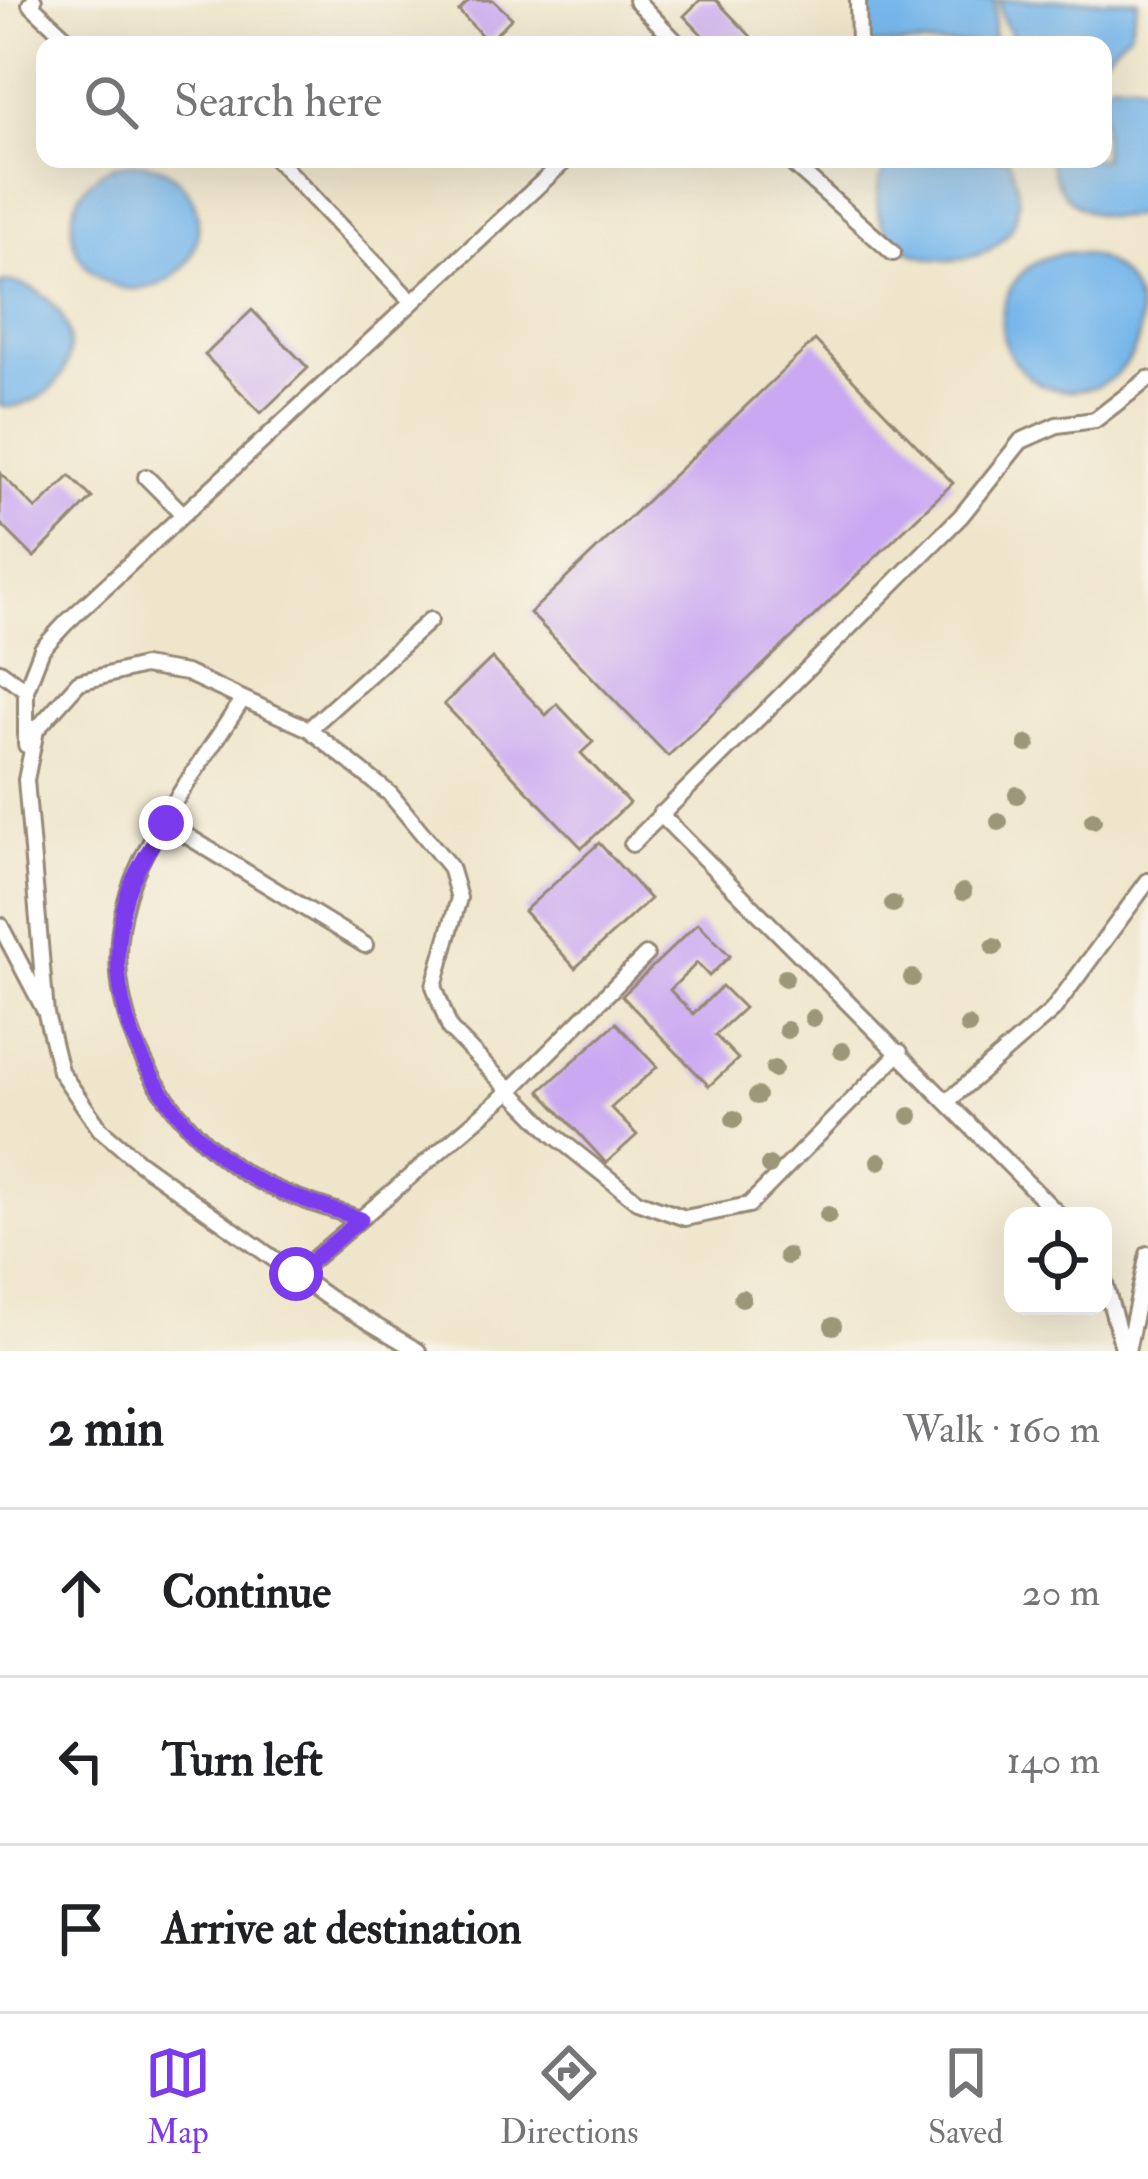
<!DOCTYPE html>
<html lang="en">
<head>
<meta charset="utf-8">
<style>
  body { margin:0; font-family:"IM FELL Double Pica",serif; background:#f2f2f2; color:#202124 }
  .controls { position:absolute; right:36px; bottom:36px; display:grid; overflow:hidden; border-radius:24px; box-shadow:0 12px 48px #0002 }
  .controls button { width:108px; height:108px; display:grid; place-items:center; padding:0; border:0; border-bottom:3px solid #e0e0e0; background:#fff; color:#202124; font:60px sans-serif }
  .stop { position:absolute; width:36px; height:36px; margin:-27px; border:9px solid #7c3aed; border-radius:50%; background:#fff }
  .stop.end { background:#7c3aed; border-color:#fff; box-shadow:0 3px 12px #0008 }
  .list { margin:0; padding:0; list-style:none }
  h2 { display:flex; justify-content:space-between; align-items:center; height:156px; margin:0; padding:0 48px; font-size:51px }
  h2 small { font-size:39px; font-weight:400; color:#757577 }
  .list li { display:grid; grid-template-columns:78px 1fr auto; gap:36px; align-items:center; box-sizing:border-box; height:168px; padding:0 48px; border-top:3px solid #e0e0e0 }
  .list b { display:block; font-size:45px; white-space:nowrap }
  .list em { font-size:39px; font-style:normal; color:#757577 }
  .icon { flex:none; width:66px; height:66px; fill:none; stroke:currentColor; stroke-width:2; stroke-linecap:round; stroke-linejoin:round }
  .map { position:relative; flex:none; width:1148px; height:1351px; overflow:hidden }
  .search { position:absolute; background:#fff; box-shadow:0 12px 48px #0002; left:36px; right:36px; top:36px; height:132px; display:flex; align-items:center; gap:30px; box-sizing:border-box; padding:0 42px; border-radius:24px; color:#757577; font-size:45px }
  .sheet { height:660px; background:#fff }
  nav { display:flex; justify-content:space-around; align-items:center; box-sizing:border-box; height:168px; border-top:3px solid #e0e0e0; background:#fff; font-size:33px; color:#757577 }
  nav a { display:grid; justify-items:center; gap:6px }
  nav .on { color:#7c3aed }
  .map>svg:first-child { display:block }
  .water { fill:#77b7eb; stroke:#597084; stroke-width:3 }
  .building { fill:#caa8f2 }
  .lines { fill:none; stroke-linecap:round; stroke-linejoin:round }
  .lane-casing { stroke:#958874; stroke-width:20 }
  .lane { stroke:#fff; stroke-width:14 }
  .tree { fill:#9c9778 }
  .route { stroke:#7c3aed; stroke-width:15 }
</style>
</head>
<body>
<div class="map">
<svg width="1148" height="1351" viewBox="0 0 1148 1351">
  <rect width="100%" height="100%" fill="#f7f3e8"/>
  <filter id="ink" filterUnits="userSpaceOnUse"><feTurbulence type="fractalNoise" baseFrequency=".00833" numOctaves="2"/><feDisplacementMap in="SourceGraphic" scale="24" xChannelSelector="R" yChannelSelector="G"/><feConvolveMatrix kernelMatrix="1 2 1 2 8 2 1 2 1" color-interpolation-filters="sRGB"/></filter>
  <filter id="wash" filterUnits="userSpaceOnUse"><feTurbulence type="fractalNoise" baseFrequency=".004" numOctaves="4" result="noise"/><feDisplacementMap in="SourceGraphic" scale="48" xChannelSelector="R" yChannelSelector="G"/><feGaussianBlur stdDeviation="2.7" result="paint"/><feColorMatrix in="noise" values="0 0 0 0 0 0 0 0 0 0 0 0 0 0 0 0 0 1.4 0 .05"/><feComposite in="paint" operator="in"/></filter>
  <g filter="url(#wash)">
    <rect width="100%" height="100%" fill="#efe5ca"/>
    <path class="water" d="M862,0H995L993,45H864Z
      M999,0H1138L1130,31L1103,58V45H1018L1001,16Z
      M1133,82L1148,87V212C1104,227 1057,209 1050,159H1103V83Z
      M888,159H1008C1070,295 824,292 888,159Z
      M72 226a63 63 0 1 1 126 0a63 63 0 1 1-126 0Z
      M1002 322a69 69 0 1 1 138 0a69 69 0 1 1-138 0Z
      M11,282C91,298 88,399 7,407L0,406V283Z"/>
    <g id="blocks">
      <path class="building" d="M470,0H493L512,18L488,42L459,11Z
        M700,0H716L759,45H712L684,16Z
        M252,310L308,368L261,413L205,355Z
        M815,340L953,483L668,756L530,613Z
        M0,473L36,509L70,476L92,498L34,557L0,523Z
        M492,658L546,715L557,704L593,742L581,753L629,803L582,848L444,704Z
        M599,843L650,899L575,968L524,911Z
        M698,923L730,956L709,976L697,963L670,990L693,1014L722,986L744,1008L715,1035L738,1059L709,1086L622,996Z
        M616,1023L657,1067L611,1108L637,1135L606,1163L540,1091Z"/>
    </g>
  </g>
  <g filter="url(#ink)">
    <use href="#blocks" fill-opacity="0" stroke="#958874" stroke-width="3"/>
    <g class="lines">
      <g class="lane-casing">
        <path id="lane" d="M34,0L30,4L74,45
          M636,0L679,45
          M858,0L859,45
          M276,159L410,300
          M787,159L893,253
          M146,477L181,512
          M0,671L26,690L42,649L66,623L567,159
          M26,690V745
          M242,700C206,758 146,833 127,897C96,1000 151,1106 234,1166C270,1192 320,1205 360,1219
          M309,729L430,620
          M660,814L1060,1216
          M166,823L365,945
          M632,844L961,516L1021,441L1057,425L1095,420L1148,379
          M0,925L45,1011
          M949,1100L1052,1011L1148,881
          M296,1274L510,1091L646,955
          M1103,1277L1124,1351
          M418,1351L327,1297L140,1163L100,1129L60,1071L46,1014L26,780L36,730L79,682L143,666L186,673L309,729L390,794L450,867L459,898L434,986L450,1029L554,1135L637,1201L685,1218L749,1205L900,1052
          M1127,1351L1148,1254"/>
      </g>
      <use href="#lane" class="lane"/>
    </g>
    <g class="tree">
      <circle cx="1027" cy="744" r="9"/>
      <circle cx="1017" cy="795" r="9"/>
      <circle cx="1093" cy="820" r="9"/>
      <circle cx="999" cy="822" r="9"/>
      <circle cx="963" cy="892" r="9"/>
      <circle cx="893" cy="904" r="9"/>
      <circle cx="994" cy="947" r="9"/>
      <circle cx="785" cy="978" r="9"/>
      <circle cx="912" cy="978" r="9"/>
      <circle cx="813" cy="1018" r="9"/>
      <circle cx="968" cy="1026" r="9"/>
      <circle cx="787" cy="1030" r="9"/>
      <circle cx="842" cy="1051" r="9"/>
      <circle cx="774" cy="1069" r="9"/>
      <circle cx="757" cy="1096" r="9"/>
      <circle cx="910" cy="1116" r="9"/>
      <circle cx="734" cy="1119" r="9"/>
      <circle cx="879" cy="1161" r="9"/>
      <circle cx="769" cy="1166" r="9"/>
      <circle cx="828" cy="1215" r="9"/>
      <circle cx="787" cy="1256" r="9"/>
      <circle cx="742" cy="1298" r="9"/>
      <circle cx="833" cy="1326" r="9"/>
    </g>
  </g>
  <g class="lines" filter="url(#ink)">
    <path class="route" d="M166,823C152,845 135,870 127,895C95,999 151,1106 234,1166C270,1192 320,1205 361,1219L296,1274"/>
  </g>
</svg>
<div class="controls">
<button><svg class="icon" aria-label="locate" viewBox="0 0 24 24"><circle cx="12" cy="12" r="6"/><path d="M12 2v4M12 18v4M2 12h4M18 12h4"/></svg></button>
</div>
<div class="stop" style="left:296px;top:1274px"></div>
<div class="stop end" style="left:166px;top:823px"></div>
<div class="search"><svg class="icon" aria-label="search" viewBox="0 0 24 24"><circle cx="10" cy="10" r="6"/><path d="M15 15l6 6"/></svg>Search here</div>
</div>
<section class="sheet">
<h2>2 min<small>Walk · 160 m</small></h2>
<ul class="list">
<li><svg class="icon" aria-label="ahead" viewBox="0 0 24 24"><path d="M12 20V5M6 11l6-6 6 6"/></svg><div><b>Continue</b></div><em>20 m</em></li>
<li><svg class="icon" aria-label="left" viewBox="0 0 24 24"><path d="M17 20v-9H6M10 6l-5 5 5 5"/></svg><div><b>Turn left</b></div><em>140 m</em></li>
<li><svg class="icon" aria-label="arrive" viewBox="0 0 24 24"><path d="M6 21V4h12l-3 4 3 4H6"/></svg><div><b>Arrive at destination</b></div></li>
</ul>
</section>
<nav>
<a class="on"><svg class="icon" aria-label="map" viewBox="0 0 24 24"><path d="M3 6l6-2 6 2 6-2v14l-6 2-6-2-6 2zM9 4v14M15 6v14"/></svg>Map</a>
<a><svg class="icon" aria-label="directions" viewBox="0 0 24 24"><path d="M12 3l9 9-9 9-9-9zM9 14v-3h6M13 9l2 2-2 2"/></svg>Directions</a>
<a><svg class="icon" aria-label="saved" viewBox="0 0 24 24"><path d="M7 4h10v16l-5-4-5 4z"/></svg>Saved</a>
</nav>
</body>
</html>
